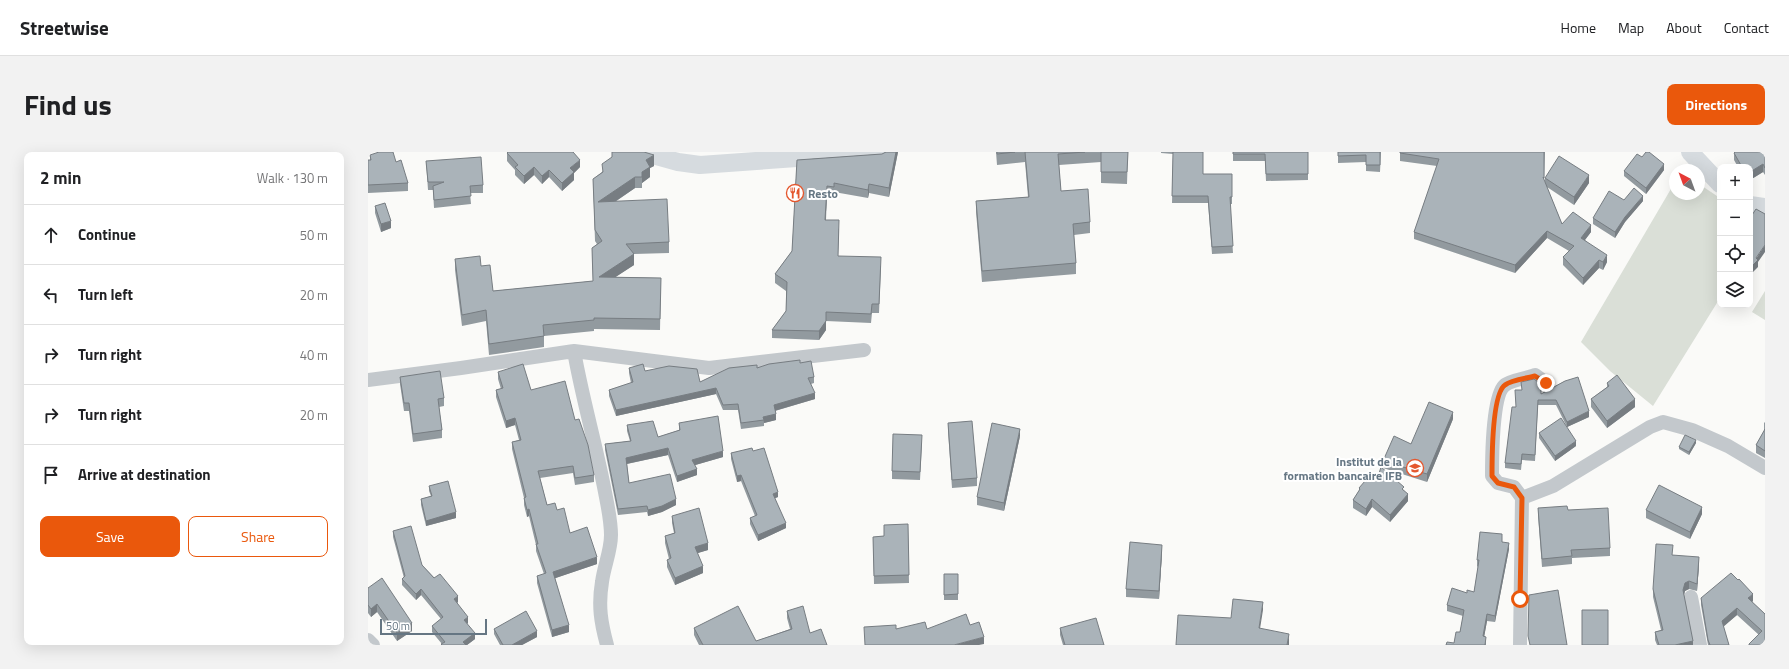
<!DOCTYPE html>
<html lang="en">
<head>
<meta charset="utf-8">
<style>
  body { margin:0; font-family:"Titillium Web",sans-serif; background:#f2f2f2; color:#202124 }
  .controls { position:absolute; right:12px; top:12px; display:grid; overflow:hidden; border-radius:8px; box-shadow:0 4px 16px #0002 }
  .controls button { width:36px; height:36px; display:grid; place-items:center; padding:0; border:0; border-bottom:1px solid #e0e0e0; background:#fff; color:#202124; font:20px sans-serif }
  .compass { position:absolute; left:1301px; top:12px; width:36px; height:36px; border-radius:50%; background:#fff; box-shadow:0 4px 16px #0002; rotate:319deg }
  .scale { position:absolute; left:12px; bottom:10px; width:107px; box-sizing:border-box; padding-left:4px; border:2px solid #657683; border-top:0; font-size:11px; line-height:14px; white-space:nowrap; color:#657683; -webkit-text-stroke:3px #fff; paint-order:stroke }
  .stop { position:absolute; width:12px; height:12px; margin:-9px; border:3px solid #ea580c; border-radius:50%; background:#fff }
  .stop.end { background:#ea580c; border-color:#fff; box-shadow:0 1px 4px #0008 }
  .list { margin:0; padding:0; list-style:none }
  h2 { display:flex; justify-content:space-between; align-items:center; height:52px; margin:0; padding:0 16px; font-size:17px }
  h2 small { font-size:13px; font-weight:400; color:#757577 }
  .list li { display:grid; grid-template-columns:26px 1fr auto; gap:12px; align-items:center; box-sizing:border-box; height:60px; padding:0 16px; border-top:1px solid #e0e0e0 }
  .list b { display:block; font-size:15px; white-space:nowrap }
  .list em { font-size:13px; font-style:normal; color:#757577 }
  .actions { display:flex; gap:8px; padding:12px 16px }
  .actions a { flex:1; padding:9px 0; border:1px solid #ea580c; border-radius:8px; text-align:center; font-size:14px; color:#ea580c }
  .actions .main { background:#ea580c; color:#fff }
  .icon { flex:none; width:22px; height:22px; fill:none; stroke:currentColor; stroke-width:2; stroke-linecap:round; stroke-linejoin:round }
  .map { position:relative; flex:none; width:1397px; height:493px; overflow:hidden; border-radius:8px }
  header { display:flex; align-items:center; gap:24px; box-sizing:border-box; height:56px; padding:0 20px; background:#fff; border-bottom:1px solid #e0e0e0 }
  header strong { font-size:19px }
  nav { display:flex; gap:22px; margin-inline-start:auto; font-size:14px }
  .intro { display:flex; align-items:center; justify-content:space-between; box-sizing:border-box; height:96px; padding:0 24px }
  h1 { margin:0; font-size:28px }
  .button { padding:10px 18px; border-radius:8px; background:#ea580c; color:#fff; font-size:14px; font-weight:700 }
  main { display:flex; gap:24px; padding:0 24px }
  aside { flex:1; background:#fff; border-radius:8px; box-shadow:0 4px 16px #0002 }
  .map>svg:first-child { display:block }
  .green { fill:#dadfd7 }
  .lines { fill:none; stroke-linecap:round; stroke-linejoin:round }
  .minor { stroke:#c3c8cc; stroke-width:14 }
  .major { stroke:#d6dbdf; stroke-width:18 }
  .wall { fill:#929a9f }
  .shaded-wall { fill:#777d82 }
  .building { fill:#aab3b9; stroke:#777d82 }
  .route { stroke:#ea580c; stroke-width:5 }
  .labels { text-anchor:middle; dominant-baseline:central; stroke-width:4; stroke-linejoin:round; paint-order:stroke }
  .poi-label { font-size:12px; font-weight:bold; fill:#657683; stroke:#fff; text-anchor:start }
</style>
</head>
<body>
<header>
<strong>Streetwise</strong>
<nav><a>Home</a><a>Map</a><a>About</a><a>Contact</a></nav>
</header>
<div class="intro"><h1>Find us</h1><a class="button">Directions</a></div>
<main>
<aside>
<h2>2 min<small>Walk · 130 m</small></h2>
<ul class="list">
<li><svg class="icon" aria-label="ahead" viewBox="0 0 24 24"><path d="M12 20V5M6 11l6-6 6 6"/></svg><div><b>Continue</b></div><em>50 m</em></li>
<li><svg class="icon" aria-label="left" viewBox="0 0 24 24"><path d="M17 20v-9H6M10 6l-5 5 5 5"/></svg><div><b>Turn left</b></div><em>20 m</em></li>
<li><svg class="icon" aria-label="right" viewBox="0 0 24 24"><path d="M7 20v-9h11M14 6l5 5-5 5"/></svg><div><b>Turn right</b></div><em>40 m</em></li>
<li><svg class="icon" aria-label="right" viewBox="0 0 24 24"><path d="M7 20v-9h11M14 6l5 5-5 5"/></svg><div><b>Turn right</b></div><em>20 m</em></li>
<li><svg class="icon" aria-label="arrive" viewBox="0 0 24 24"><path d="M6 21V4h12l-3 4 3 4H6"/></svg><div><b>Arrive at destination</b></div></li>
</ul>
<div class="actions"><a class="main">Save</a><a>Share</a></div>
</aside>
<div class="map">
<svg width="1397" height="493" viewBox="0 0 1397 493">
  <rect width="100%" height="100%" fill="#fafaf8"/>
  <path class="green" d="M1307,30V42H1331V32L1352,46V146L1285,254L1242,219L1213,190Z
    M1397,139V168L1384,160Z"/>
  <g class="lines">
    <path class="minor" d="M206,199C214,245 227,289 236,335C239,351 243,367 243,383C243,399 236,414 234,430C230,454 233,471 239,493
      M0,228L93,216L206,199L341,216L496,198
      M1178,231L1167,223C1160,226 1143,228 1137,233C1124,242 1124,307 1124,324L1130,331L1146,335L1154,346L1185,334L1282,275L1295,270L1324,278L1360,294L1397,316
      M1323,445L1332,493
      M0,488L5,493
      M1152,493L1154,346"/>
    <path class="major" d="M274,0L310,10L332,13L513,0
      M1322,0L1352,32
      M1382,53L1397,55"/>
  </g>
  <path class="wall" d="M244,0H276L286,14L282,16V25L274,31V36H267L247,50L301,90V101L266,102V113L247,125L293,126L292,178L226,177V179L176,184V195L121,203L118,169L94,174L87,118V107L113,114L125,139L225,129L224,96L229,92L227,89L225,27L234,20L244,5Z
    M518,0H530L521,45L501,41L500,46L466,40V44L459,43L458,68L471,77L470,104L513,114L511,161H504L503,171L458,169V178L451,188L404,186V178L418,159V139L407,131V122L424,99L429,8L514,2Z
    M628,0H760L759,32L733,31V10L691,13L693,39L722,70V81L706,83L708,111V122L614,130L608,60V49L660,45L657,10L629,13Z
    M793,0H835V22H864V52H862L865,101L844,102L840,51H804L805,2L793,1Z
    M865,0H940V28L898,29L897,9H865Z
    M970,0H1013L1012,20L998,19V10L970,11Z
    M1032,0H1177L1176,29L1177,31V26L1221,31L1206,53L1179,35L1194,72L1223,80L1217,88L1239,110L1235,118L1231,116L1215,133L1195,113V105L1201,99L1179,86L1147,121L1046,87V80L1069,14L1032,9Z
    M1397,0V23L1395,20L1382,28V15H1370L1366,8V1Z
    M139,1L212,15L206,21V28L194,39L181,25L174,32L166,23L156,32L147,23V18L139,9Z
    M2,3L28,10L40,31V39L0,41V8H2Z
    M1274,5L1296,18L1278,42L1256,24V19Z
    M58,9L115,33V41H102L103,52L66,56L65,38H60Z
    M1256,48L1275,49L1257,70L1247,86L1225,72V66Z
    M7,54L23,76L13,80L7,61Z
    M432,211L446,225V231L443,232L447,247L407,259L408,268L396,271V274L373,277L370,258H355L348,242L248,264L241,244V238L263,231L261,221V216L277,219L332,230L389,216Z
    M130,220L163,238L207,268L226,323V330L207,333L205,321L172,326L179,353L189,358L202,381L229,412L187,426L201,480L184,485L169,431V424L176,422L168,399V393L161,364L159,365L156,353V346L144,297V290L151,288L147,273L138,276L128,245V238L133,237L130,227Z
    M32,225L76,246V254L71,255L74,278V286L45,290L41,259H36L32,232Z
    M1197,229L1221,265L1199,275L1188,253H1170L1167,309L1154,308L1153,318L1137,316V311L1148,255Z
    M1239,231L1267,255L1239,276L1223,255V247L1239,235Z
    M1085,267L1059,330L1015,316V309Z
    M1397,270V306L1388,301V293L1396,279V271Z
    M311,271L355,305L327,313L329,323L309,330L300,303L259,312L261,331L308,353L294,360L280,364L279,360L250,363L237,298V292L262,289L259,279V273L290,285L311,278Z
    M580,271L609,326V334L584,336L580,279Z
    M1171,281L1208,294L1187,309L1171,286Z
    M652,284L636,359L609,353V345Z
    M554,291L552,328L524,327V319Z
    M1328,291L1321,303L1311,297V295Z
    M385,299L410,345L407,346L418,376L390,389L382,372V366L387,364L373,329L369,330L363,307V301Z
    M1009,328L1036,338L1040,349L1022,370L1004,355L998,364L985,356V348L991,339V336Z
    M61,334L88,366L58,374L53,353V347L63,344L61,339Z
    M1170,356L1200,358L1242,396V404L1204,406V412L1174,415L1170,364Z
    M1278,358L1334,362L1322,387L1278,366Z
    M304,364L340,398L329,401L335,421L307,433L299,415V408L301,407L297,391V384L306,381L304,371Z
    M540,372L541,431L506,432L505,385L516,384Z
    M25,379L54,413L90,450L89,451L100,471L99,472L107,487L99,493H73L74,492L64,480V474L73,467L53,443L48,448L34,433V427L36,426L25,385Z
    M1134,390L1141,397L1127,470L1119,469L1116,485L1118,491V493H1078L1086,491L1092,480L1095,464L1079,459V453L1099,441L1106,440L1110,415L1109,414V408Z
    M794,401L791,447L758,445V437Z
    M1305,403L1331,413L1329,439L1321,437L1317,439L1316,443L1325,493H1289L1287,488V480L1293,478L1285,445V437Z
    M576,422H590V448H576Z
    M0,436L44,479L29,489L9,460L3,465L0,461Z
    M1333,446L1385,449L1384,450L1397,462V493H1381L1391,483L1369,463L1355,474L1361,493H1340L1333,453Z
    M419,459L442,481L459,493H331L326,483V476L388,489L422,477L419,466Z
    M692,476L736,493H695L692,483Z
    M126,477L169,485L154,493H132L126,482Z"/>
  <path class="shaded-wall" d="M528,0H530L521,45V36Z
    M286,3V14L282,16V25L274,31V20L278,8Z
    M212,8V15L206,21V28L194,39V31L202,16Z
    M1296,12V18L1278,42V36Z
    M1395,12V20L1382,28V20Z
    M166,15V23L156,32V24Z
    M181,18V25L174,32V24Z
    M1221,23V31L1206,53V45Z
    M267,25V36L230,61V50Z
    M501,32V41L500,46V38Z
    M459,34V43L457,77V68Z
    M1275,44V49L1257,70L1247,86V80L1257,65Z
    M23,69V76L13,80V72Z
    M1223,73V80L1213,93V86Z
    M1179,79V86L1147,121V113Z
    M1397,93V100L1390,110V115L1382,123V116Z
    M266,102V113L231,136V125Z
    M1239,103V110L1235,118V110Z
    M1231,108V116L1215,133V126Z
    M458,160V178L451,188V179Z
    M348,236V242L248,264V258Z
    M447,241V247L406,259V253Z
    M1267,247V255L1239,276V269Z
    M1221,259V265L1199,275V270Z
    M1085,260V267L1059,330V322Z
    M408,262V268L396,271L395,265Z
    M147,266V273L138,276V269Z
    M652,277V284L636,359V351Z
    M1328,288V291L1321,303V300Z
    M1208,289V294L1187,309V304Z
    M300,296V303L258,312V306Z
    M355,299V305L324,314V308Z
    M329,317V323L309,330V324Z
    M373,323V329L369,330V324Z
    M410,340V345L405,347V342Z
    M1040,342V349L1022,370V363Z
    M308,347V353L294,360L280,364V358Z
    M1004,347V355L998,364V357Z
    M1334,355V362L1322,387V380Z
    M161,357V364L159,365V358Z
    M88,360V366L58,374V369Z
    M418,371V376L390,389V383Z
    M340,391V398L327,402V395Z
    M1141,391V397L1127,470V464Z
    M794,393V401L791,447V439Z
    M229,405V412L185,427V420Z
    M1331,405V413L1329,439V432Z
    M335,414V421L307,433V426Z
    M1321,429V437L1317,439L1315,446V438L1317,431Z
    M53,437V443L48,448V442Z
    M1385,442V449L1380,453V446Z
    M90,444V450L86,453V447Z
    M895,450V458L891,483V476Z
    M9,452V460L3,465V457Z
    M1369,456V463L1354,476V469Z
    M1119,462V469L1115,491V484Z
    M100,465V471L96,474V468Z
    M44,471V479L29,489V481Z
    M201,473V480L184,485V478Z
    M169,479V485L154,493H144Z
    M107,481V487L99,493H95V490Z
    M921,482V493H919Z
    M616,485V492L611,493H586Z
    M1325,489V493H1307Z"/>
  <path class="building" d="M11,0H25L28,10L33,8L40,31L0,33V8H3L2,3Z
    M140,0H205L212,8L202,16L206,20L194,31L181,18L174,24L166,15L156,24L147,15L150,13L139,1Z
    M244,0H276L286,3L278,8L282,15L274,20V25H267L230,50L299,47L301,90L258,92L266,102L231,125L293,126L292,167L226,166V168L175,173L176,184L121,192L118,158L94,163L87,107L112,104L113,114L122,113L125,139L225,129L224,96L234,89L227,78L225,27L235,20L234,12L244,5Z
    M518,0H528L521,36L501,32L500,38L466,31V35L459,34L457,68H471L470,104L513,105L511,152H504L503,162L458,160V169L451,179L404,178L418,159L419,130L407,122L424,99L429,8L514,2Z
    M629,0H647L629,2Z
    M657,0H717L690,2L693,39L720,37L722,70L705,72L708,111L614,119L608,49L661,45Z
    M733,0H760L759,20H733Z
    M805,0H835V22H864V45H862L865,94L844,95L840,44H804Z
    M865,0H940V22H898L897,2H865Z
    M970,0H1012V13H998V3L970,4Z
    M1032,0H1176V26L1175,25L1194,72L1205,60L1223,73L1213,86L1239,103L1235,110L1231,108L1215,126L1195,105L1206,94L1179,79L1147,113L1046,80L1071,7L1032,1Z
    M1278,0H1281L1296,12L1278,36L1256,19L1269,2L1274,5Z
    M1367,0H1397V16L1395,12L1382,20V15H1374L1366,1Z
    M1191,4L1221,23L1206,45L1177,26Z
    M113,5L115,33L102,34L103,44L66,48L65,34L76,30H60L58,9Z
    M1266,36L1275,44L1257,65L1247,80L1225,66L1241,39L1256,48Z
    M17,51L23,69L13,72L7,54Z
    M1388,57L1397,62V93L1388,106L1390,108L1382,116V66Z
    M432,208V211L443,209L446,225L440,226L447,241L406,253L408,262L395,265L396,268L373,271L370,252L355,253L348,236L248,258L241,238L265,230L261,216L275,212L277,219L301,214L329,217L332,230L361,216L389,213V216L401,212Z
    M155,212L163,238L197,229L207,268L211,267L220,293L226,323L207,326L205,314L170,319L179,353L187,351L189,358L196,356L202,381L219,375L229,405L185,420L201,473L184,478L169,424L178,421L168,392H170L161,357L159,358L156,346L158,345L144,290L153,288L147,266L138,269L128,238L135,236L130,220Z
    M72,219L76,246L70,247L74,278L45,282L41,251H36L32,225Z
    M1249,223L1267,247L1239,269L1223,247L1241,234L1239,231Z
    M1210,225L1221,259L1199,270L1188,248H1170L1167,303L1154,302L1153,312L1137,311L1144,255H1148L1147,238H1154L1153,230L1166,227L1173,232V242L1197,229Z
    M1061,250L1085,260L1059,322L1015,309L1026,284L1043,292Z
    M350,264L355,299L324,308L329,317L309,324L300,296L258,306L261,331L302,322L308,347L294,354L280,358L279,354L250,357L237,292L263,289L259,273L285,269L290,285L312,278L311,271Z
    M1193,266L1208,289L1187,304L1171,281Z
    M604,269L609,326L584,328L580,271Z
    M624,271L652,277L636,351L609,345Z
    M1397,277V299L1388,293Z
    M525,282L554,283L552,320L524,319Z
    M1317,283L1328,288L1321,300L1311,295Z
    M384,296L385,299L396,296L410,340L405,342L418,371L390,383L382,366L389,363L373,323L369,324L363,301Z
    M1013,315L1036,335L1034,337L1040,342L1022,363L1004,347L998,357L985,348L992,337L991,336L1003,322L1009,328Z
    M80,329L88,360L58,369L53,347L64,344L61,334Z
    M1291,333L1334,355L1322,380L1278,358Z
    M1199,354L1200,358L1240,356L1242,396L1203,398L1204,404L1174,407L1170,356Z
    M331,356L340,391L327,395L335,414L307,426L299,408L303,406L297,384L307,381L304,364Z
    M540,372L541,423L506,424L505,385L516,384V373Z
    M43,374L54,413L66,426L72,422L90,444L86,447L100,465L96,468L107,481L95,490L98,493H74L73,492L77,490L64,474L75,465L53,437L48,442L34,427L37,424L25,379Z
    M1112,380L1134,382V390L1141,391L1127,464L1119,462L1115,484L1118,485L1117,493H1078L1079,490L1086,491L1088,480H1092L1096,458L1079,453L1084,436L1099,441V438L1106,440L1111,408H1109Z
    M762,390L794,393L791,439L758,437Z
    M1288,392L1305,393L1304,403L1331,405L1329,432L1321,429L1317,431L1315,438L1325,489L1307,493H1291L1287,480L1295,478L1285,437Z
    M1363,421L1370,428L1371,427L1385,442L1380,446L1397,462V493H1381V492L1394,479L1369,456L1354,469L1361,493H1342L1340,488L1333,446Z
    M576,422H590V442L576,443Z
    M14,426L44,471L29,481L9,452L3,457L0,453V436Z
    M1190,438L1199,493H1162L1160,484L1161,443Z
    M865,447L895,450L891,476L921,482L919,493H808L810,463L863,466Z
    M370,454L388,489L424,477L419,459L435,454L442,481L453,477L459,493H335L326,476Z
    M1214,458H1240V493H1214Z
    M158,459L169,479L144,493H135L126,477Z
    M598,462L602,473L611,470L616,485L586,493H497L496,475L528,473V477L557,470L559,477Z
    M728,466L736,493H697L692,476Z"/>
  <g class="lines">
    <path class="route" d="M1152,447L1154,346L1146,335L1130,331L1124,324C1124,307 1124,242 1137,233C1143,228 1160,226 1167,224L1178,231"/>
  </g>
  <defs>
    <g id="restaurant-ring" transform="scale(0.9)"><circle r="9.5" fill="#fff" stroke="#e4572e" stroke-width="1.5"/><path d="M-5-6h1v4h1v-4h1v4h1v-4h1v5L-1.5 .5V6h-2V.5L-5-1ZM5-6V6H3V1.5H1.5Q1.5-4 5-6Z" fill="#e4572e"/></g>
    <g id="school-ring" transform="scale(0.9)"><circle r="9.5" fill="#fff" stroke="#e4572e" stroke-width="1.5"/><path d="M0-5L7-2L0 1L-7-2ZM-4 1L0 2.5L4 1V4Q0 6-4 4Z" fill="#e4572e"/></g>
  </defs>
  <g fill-rule="evenodd">
    <use href="#restaurant-ring" x="427" y="41"/>
    <use href="#school-ring" x="1047" y="316"/>
  </g>
  <g class="labels">
    <g class="poi-label">
      <text x="440" y="41">Resto</text>
      <text x="1034" y="309" text-anchor="end">Institut de la<tspan x="1034" dy="14">formation bancaire IFB</tspan></text>
    </g>
  </g>
</svg>
<div class="controls">
<button>+</button>
<button>−</button>
<button><svg class="icon" aria-label="locate" viewBox="0 0 24 24"><circle cx="12" cy="12" r="6"/><path d="M12 2v4M12 18v4M2 12h4M18 12h4"/></svg></button>
<button><svg class="icon" aria-label="layers" viewBox="0 0 24 24"><path d="M12 4l9 5-9 5-9-5zM3 14l9 5 9-5"/></svg></button>
</div>
<svg class="compass" viewBox="-18 -18 36 36"><path d="M0-13l5 13h-10z" fill="#e53935"/><path d="M0 13l5-13h-10z" fill="#757577"/></svg>
<div class="scale">50 m</div>
<div class="stop" style="left:1152px;top:447px"></div>
<div class="stop end" style="left:1178px;top:231px"></div>
</div>
</main>
</body>
</html>
